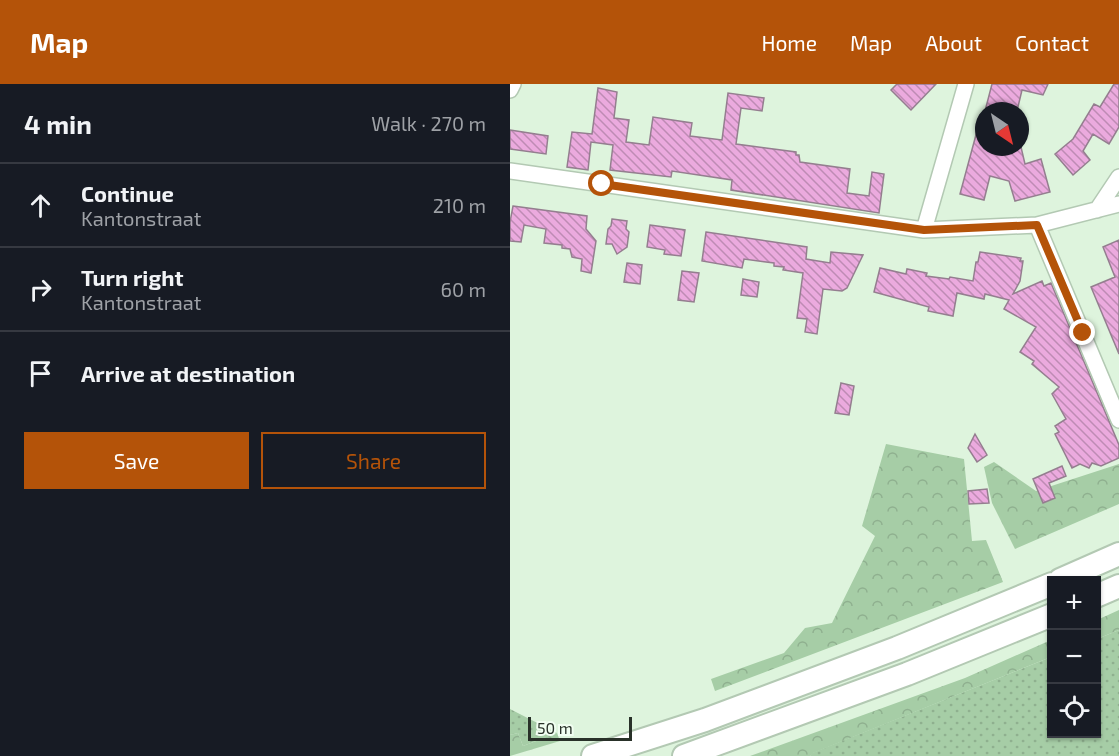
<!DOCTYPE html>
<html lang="en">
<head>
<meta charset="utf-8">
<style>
  body { margin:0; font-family:"Exo 2",sans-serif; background:#242831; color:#f1f3f6 }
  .controls { position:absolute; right:18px; bottom:18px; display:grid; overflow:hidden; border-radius:0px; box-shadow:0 2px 4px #0004 }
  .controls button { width:54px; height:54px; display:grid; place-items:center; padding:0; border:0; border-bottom:2px solid #363941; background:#171b24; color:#f1f3f6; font:30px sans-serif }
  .compass { position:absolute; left:465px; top:18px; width:54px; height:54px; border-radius:50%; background:#171b24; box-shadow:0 2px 4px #0004; rotate:145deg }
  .scale { position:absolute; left:18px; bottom:15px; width:104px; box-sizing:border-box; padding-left:6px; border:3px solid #293129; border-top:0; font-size:16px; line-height:21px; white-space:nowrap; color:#293129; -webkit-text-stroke:4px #f1fef1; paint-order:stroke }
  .stop { position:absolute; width:18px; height:18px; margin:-14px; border:4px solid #b45309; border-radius:50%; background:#fff }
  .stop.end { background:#b45309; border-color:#fff; box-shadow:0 2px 6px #0008 }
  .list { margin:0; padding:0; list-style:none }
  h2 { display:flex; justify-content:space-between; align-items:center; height:78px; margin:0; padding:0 24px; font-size:26px }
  h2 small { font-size:20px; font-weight:400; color:#9ea1a6 }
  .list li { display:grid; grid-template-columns:39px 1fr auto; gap:18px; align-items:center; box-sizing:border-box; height:84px; padding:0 24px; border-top:2px solid #363941 }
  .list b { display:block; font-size:22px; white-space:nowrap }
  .list p { margin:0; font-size:20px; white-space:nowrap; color:#9ea1a6 }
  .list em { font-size:20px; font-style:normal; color:#9ea1a6 }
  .actions { display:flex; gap:12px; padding:18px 24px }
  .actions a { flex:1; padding:14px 0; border:2px solid #b45309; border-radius:0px; text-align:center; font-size:21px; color:#b45309 }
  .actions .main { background:#b45309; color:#fff }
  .icon { flex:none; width:33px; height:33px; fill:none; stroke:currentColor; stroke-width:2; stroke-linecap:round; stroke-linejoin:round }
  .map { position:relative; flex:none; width:609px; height:672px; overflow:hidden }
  header { display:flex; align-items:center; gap:36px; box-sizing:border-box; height:84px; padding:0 30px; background:#b45309; color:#fff }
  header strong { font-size:28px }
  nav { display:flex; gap:33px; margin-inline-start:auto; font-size:21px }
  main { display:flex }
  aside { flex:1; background:#171b24 }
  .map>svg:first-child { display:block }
  .grass { fill:url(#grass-dots) }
  .forest { fill:url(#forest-crowns) }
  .building { fill:url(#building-back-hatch); stroke:#947e8f; stroke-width:1.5 }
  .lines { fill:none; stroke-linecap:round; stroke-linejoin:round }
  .minor-casing { stroke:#b3c9b3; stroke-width:18 }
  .highway-casing { stroke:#b3c9b3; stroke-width:26 }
  .minor { stroke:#fff; stroke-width:15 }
  .highway { stroke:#fff; stroke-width:22 }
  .route { stroke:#b45309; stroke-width:8 }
</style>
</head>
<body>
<header>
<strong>Map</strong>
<nav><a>Home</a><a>Map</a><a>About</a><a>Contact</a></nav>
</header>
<main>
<aside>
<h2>4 min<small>Walk · 270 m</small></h2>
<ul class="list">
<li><svg class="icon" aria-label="ahead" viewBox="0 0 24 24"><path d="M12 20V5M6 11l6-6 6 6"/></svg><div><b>Continue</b><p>Kantonstraat</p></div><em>210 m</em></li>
<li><svg class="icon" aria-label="right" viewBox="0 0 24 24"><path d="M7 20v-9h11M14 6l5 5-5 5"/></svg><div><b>Turn right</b><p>Kantonstraat</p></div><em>60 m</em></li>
<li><svg class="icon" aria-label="arrive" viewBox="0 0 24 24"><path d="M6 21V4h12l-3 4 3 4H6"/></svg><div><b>Arrive at destination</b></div></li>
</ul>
<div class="actions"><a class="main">Save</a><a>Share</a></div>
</aside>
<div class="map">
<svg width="609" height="672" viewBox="0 0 609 672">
  <defs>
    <pattern id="grass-dots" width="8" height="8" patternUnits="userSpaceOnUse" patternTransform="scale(1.5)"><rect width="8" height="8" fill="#a6cda6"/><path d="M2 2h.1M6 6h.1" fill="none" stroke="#8fb08f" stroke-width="1.8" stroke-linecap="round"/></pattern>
    <pattern id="forest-crowns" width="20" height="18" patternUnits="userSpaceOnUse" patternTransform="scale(1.5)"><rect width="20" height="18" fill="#a6cda6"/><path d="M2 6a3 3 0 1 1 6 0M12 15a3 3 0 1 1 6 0" fill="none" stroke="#8fb08f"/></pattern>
    <pattern id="building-back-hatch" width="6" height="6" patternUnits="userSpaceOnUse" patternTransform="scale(1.5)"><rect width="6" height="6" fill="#ebaade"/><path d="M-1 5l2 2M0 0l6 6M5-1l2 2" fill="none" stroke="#be8bb4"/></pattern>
  </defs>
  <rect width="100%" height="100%" fill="#def4dd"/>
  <path class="grass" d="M609,546V672H300L302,669L541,573L542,650H586L587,555Z
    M0,625L47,649L13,662L8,649L0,651Z"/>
  <path class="forest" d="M376,360L454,375L462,457L476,456L493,498L205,607L201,595L274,569L295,544L322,539L365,452L352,442Z
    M484,378L526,407L609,380V420L505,465L482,419L474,383Z
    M609,526V546L587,555V536Z
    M541,556V573L303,669L300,672H240L455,594Z
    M8,649L13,662L47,649L50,657L0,672V651Z"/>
  <path class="building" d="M387,0H426L401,26L381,6Z
    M482,0H538L533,11L512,6L507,27H475Z
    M604,0H609V43L599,60L583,50L573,67L580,76L563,91L545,70L563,55L584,20L590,23Z
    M88,4L107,8L104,34L119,36L116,58L139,61L143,33L182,39L180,52L212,56L218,9L254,14L252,27L231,24L226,60L286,68V71H289L290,78L340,85L337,109L359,112L362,88L374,90L369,129L221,106L222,96L162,87L161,93L100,86L103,61L81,58L78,86L57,83L62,48L82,50Z
    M470,36L474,37V63H511L515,80L531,75L540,108L505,117L499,97L480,92L474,116L450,110Z
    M0,46L38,52L36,70L0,65Z
    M3,122L77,132L76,145L86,157L81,189L71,187L72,175L62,173L60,165L52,164V161L34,159L36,145L14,141L11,158L0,157V138Z
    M102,135L117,137L116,145L119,148L117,163L107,170L102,160H96L98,145L101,142Z
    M140,141L175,146L171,172L154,170L155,166L137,163Z
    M196,148L297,163L296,175L320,179L321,168L353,171L337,204L332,207L313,205L307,250L295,248L297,235L287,234L293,189L273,186L274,183L264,182V179L234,175L232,184L192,177Z
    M609,156V270L581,203L605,193L593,163Z
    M470,168L511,174L510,177H513L510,197L503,210L532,197L534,202L541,199L609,361V374L591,382L582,379L579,384L570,380L562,384L545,350L549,348L545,342L556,335L542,310L549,303L522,280L524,277L510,268L526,243L494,225L499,216L475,210L474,215L447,209L443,232L418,227L419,223L364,208L370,184L396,190L397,185L417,189L416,192L439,195L440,193L463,197L466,178H468Z
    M117,179L132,181L130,200L114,198Z
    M172,187L189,189L184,218L168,216Z
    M233,195L249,198L247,213L231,211Z
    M331,299L344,302L339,331L325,329Z
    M465,350L477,371L467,378L458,364Z
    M552,382L556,392L539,399L545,414L533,419L523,395Z
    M477,405L479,419L459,420L458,407Z"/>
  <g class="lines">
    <g class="minor-casing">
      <path id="minor" d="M0,6L3,0
        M0,87L414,146L527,141L609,120
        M587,126L609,93
        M527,141L609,336
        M414,146L456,0"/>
    </g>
    <g class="highway-casing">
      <path id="highway" d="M550,496L609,470
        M586,512L609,502
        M83,672L195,636L387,564L542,500
        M174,672L397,590L542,531"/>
    </g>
    <use href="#minor" class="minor"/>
    <use href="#highway" class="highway"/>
  </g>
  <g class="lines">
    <path class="route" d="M92,100L414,146L527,141L573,249"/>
  </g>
</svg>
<div class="controls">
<button>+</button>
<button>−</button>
<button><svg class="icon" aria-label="locate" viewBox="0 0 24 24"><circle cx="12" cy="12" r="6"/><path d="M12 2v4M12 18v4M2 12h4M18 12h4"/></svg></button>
</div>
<svg class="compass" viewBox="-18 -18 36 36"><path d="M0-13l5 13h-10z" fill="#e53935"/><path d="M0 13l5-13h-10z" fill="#9ea1a6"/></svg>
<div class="scale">50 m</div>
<div class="stop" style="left:92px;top:100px"></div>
<div class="stop end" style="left:573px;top:249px"></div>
</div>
</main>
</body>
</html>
